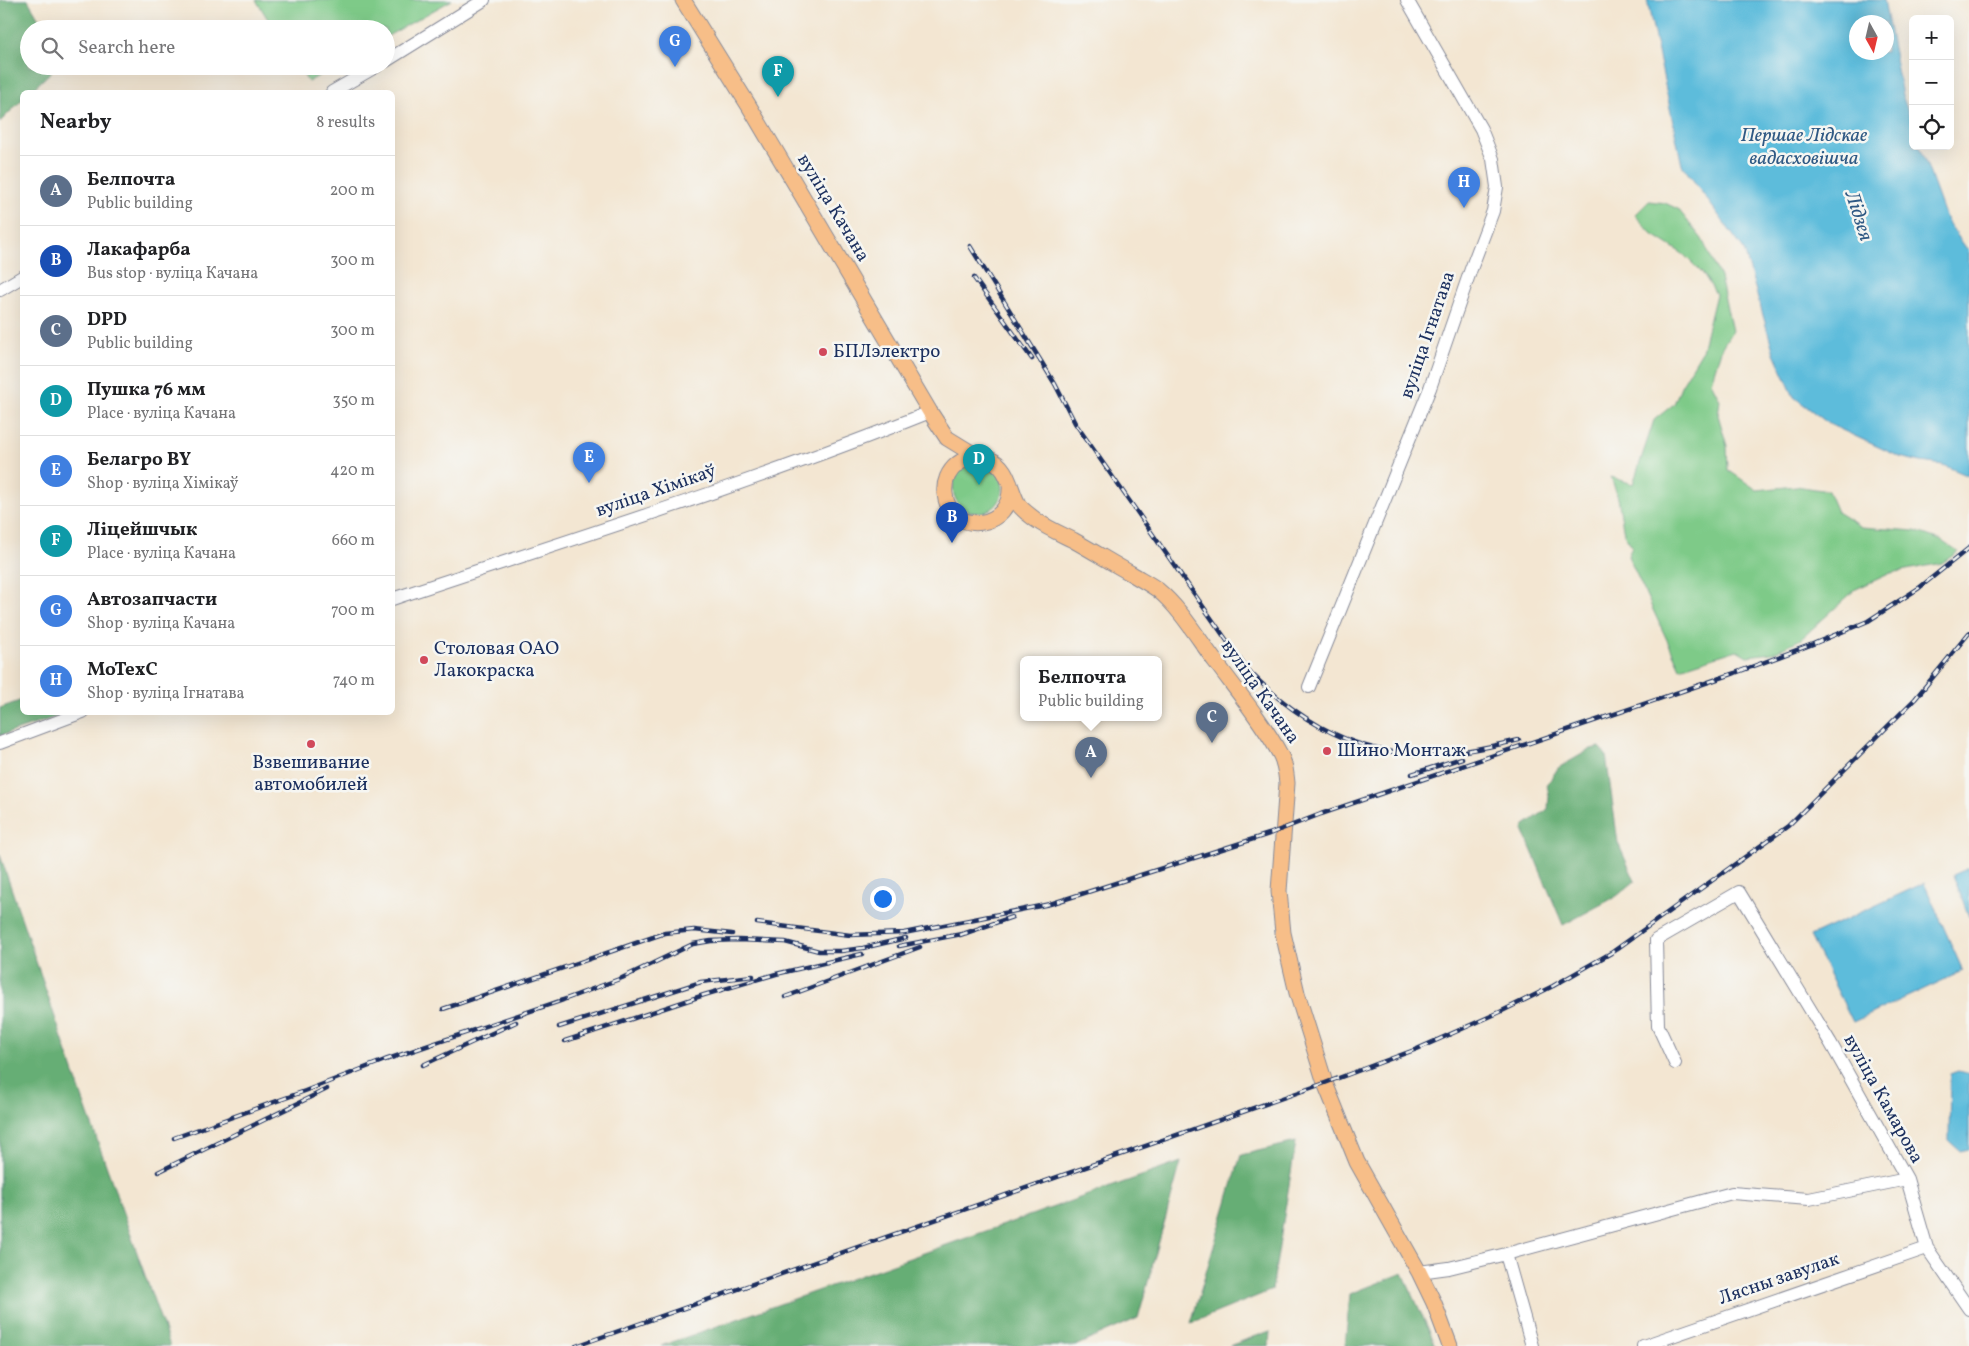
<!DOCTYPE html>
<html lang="en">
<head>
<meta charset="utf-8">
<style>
  body { margin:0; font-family:Vollkorn,serif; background:#f2f2f2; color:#202124 }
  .controls { position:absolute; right:15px; top:15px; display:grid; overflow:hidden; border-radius:8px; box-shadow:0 5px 20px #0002 }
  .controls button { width:45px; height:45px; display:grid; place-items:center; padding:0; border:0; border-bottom:1px solid #e0e0e0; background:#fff; color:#202124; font:25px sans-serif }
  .compass { position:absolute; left:1849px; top:15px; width:45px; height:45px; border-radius:50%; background:#fff; box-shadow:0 5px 20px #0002; rotate:172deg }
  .you { position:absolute; left:882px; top:898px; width:18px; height:18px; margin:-12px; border:4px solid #fff; border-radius:50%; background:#1a73e8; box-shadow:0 0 0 8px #1a73e833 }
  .badge { display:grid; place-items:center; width:32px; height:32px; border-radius:50%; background:#0f766e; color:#fff; font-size:16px; font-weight:700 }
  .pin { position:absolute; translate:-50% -41px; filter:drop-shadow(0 1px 2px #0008) }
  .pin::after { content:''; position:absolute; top:26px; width:18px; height:15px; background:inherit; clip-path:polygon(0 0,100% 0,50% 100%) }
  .popup { position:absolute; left:1020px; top:656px; width:142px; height:65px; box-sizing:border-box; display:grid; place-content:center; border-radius:8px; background:#fff; filter:drop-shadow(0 1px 4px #0005); font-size:16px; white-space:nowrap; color:#757577 }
  .popup b { font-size:19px; color:#202124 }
  .popup::after { content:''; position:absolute; left:50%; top:100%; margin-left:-10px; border:10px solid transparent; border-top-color:#fff }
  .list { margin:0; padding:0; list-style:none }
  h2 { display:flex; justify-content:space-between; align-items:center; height:65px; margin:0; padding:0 20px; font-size:21px }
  h2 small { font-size:16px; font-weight:400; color:#757577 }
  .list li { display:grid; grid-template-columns:32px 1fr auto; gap:15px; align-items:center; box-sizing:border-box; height:70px; padding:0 20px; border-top:1px solid #e0e0e0 }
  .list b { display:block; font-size:19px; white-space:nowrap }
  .list p { margin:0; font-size:16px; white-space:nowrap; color:#757577 }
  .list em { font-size:16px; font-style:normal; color:#757577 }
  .icon { flex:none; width:28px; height:28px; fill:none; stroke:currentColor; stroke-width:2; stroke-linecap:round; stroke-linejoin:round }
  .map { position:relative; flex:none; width:1969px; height:1346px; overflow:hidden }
  .search { position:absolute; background:#fff; box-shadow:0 5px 20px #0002; left:20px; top:20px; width:375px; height:55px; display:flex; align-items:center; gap:12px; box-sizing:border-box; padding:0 18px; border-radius:28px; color:#757577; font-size:19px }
  .panel { position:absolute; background:#fff; box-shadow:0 5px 20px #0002; left:20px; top:90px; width:375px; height:625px; border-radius:8px }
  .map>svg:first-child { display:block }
  .green { fill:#7eca88; stroke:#4c7c73 }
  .forest { fill:#66ae74; stroke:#406e69 }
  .water { fill:#5dbcdb; stroke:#3c769c; fill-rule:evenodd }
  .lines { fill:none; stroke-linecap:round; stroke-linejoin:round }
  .minor-casing { stroke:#878a98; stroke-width:14 }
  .major-casing { stroke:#878a98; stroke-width:17 }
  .minor { stroke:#fff; stroke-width:12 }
  .major { stroke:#f7be88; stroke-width:15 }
  .rail-casing { stroke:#1b2f5e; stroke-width:4.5 }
  .rail { stroke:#f6f6f2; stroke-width:2.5; stroke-dasharray:8; stroke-linecap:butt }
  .poi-dot { fill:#d1495b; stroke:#f6f6f2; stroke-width:2 }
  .labels { text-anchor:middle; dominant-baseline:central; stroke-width:5; stroke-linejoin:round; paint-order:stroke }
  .street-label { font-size:19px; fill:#1b2f5e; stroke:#f6f6f2 }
  .poi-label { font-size:19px; fill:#1b2f5e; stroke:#f6f6f2; text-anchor:start }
  .water-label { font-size:20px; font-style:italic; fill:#2f5984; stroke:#f6f6f2 }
</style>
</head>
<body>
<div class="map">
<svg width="1969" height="1346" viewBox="0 0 1969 1346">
  <rect width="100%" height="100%" fill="#f6f6f2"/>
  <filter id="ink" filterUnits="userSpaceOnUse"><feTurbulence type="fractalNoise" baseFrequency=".02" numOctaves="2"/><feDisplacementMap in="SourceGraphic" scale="10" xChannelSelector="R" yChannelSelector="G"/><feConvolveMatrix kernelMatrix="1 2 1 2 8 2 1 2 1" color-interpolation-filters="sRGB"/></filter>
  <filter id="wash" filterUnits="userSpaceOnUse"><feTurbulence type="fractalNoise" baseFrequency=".0096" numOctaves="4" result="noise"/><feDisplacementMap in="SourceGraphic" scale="20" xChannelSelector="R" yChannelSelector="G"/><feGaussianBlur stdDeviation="1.12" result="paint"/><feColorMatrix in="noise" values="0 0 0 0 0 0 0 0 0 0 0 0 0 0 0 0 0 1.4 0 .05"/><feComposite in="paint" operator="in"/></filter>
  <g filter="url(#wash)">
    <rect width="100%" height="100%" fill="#f3e6d2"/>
    <path class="green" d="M256,0H452L386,37V29H274Z
      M298,66H336L308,82Z
      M1649,201L1665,203L1678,209L1702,239L1720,277L1732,331L1722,347L1711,382L1720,400L1718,415L1727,446L1728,470L1757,490L1796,486L1828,491L1837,512L1861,527L1915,531L1940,540L1958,552L1942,563L1891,573L1856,589L1801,639L1772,653L1747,656L1737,650L1680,668L1628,556L1632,546L1624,534L1618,498L1611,477L1633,484L1654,420L1674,404L1681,386L1702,351L1716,294L1704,275L1683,254L1652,234L1635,215Z
      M953 488a25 25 0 1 1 50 0a25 25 0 1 1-50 0Z"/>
    <path class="forest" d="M0,0H28L45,29H29V66H57L30,92H22V100L0,122Z
      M22,700V712L68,713L0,736V708Z
      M1599,747L1606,755L1618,843L1635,881L1617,896L1563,925L1523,830L1525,825L1548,809L1549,795L1547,785L1558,768L1591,749Z
      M0,855L82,1097L170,1346H0Z
      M1296,1142L1272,1290L1191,1323L1241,1155Z
      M1181,1162L1138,1318L1075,1346H661Z
      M1403,1273L1436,1346H1345L1350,1294Z
      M1270,1331L1269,1346H1229Z"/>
    <path class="water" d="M1647,0H1884L1902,95L1913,125V146H1920L1947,221L1969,252V476L1943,465L1921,462L1900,457L1829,424L1794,397L1774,353L1744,250L1682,165ZM1856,22H1886V52H1856Z
      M1969,868V917L1953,875Z
      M1924,883L1963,971L1853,1022L1810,936Z
      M1958,1071L1969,1074V1149L1960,1151L1949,1141L1950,1074Z"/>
  </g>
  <g filter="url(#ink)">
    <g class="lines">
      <g class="minor-casing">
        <path id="minor" d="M386,61L484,0
          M332,92L377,66
          M0,290L22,277
          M392,599C572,539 754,483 930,412
          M1309,687L1430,388L1471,269L1493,211L1497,187L1493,159L1481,129L1407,0
          M0,743L83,712
          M1675,1063L1658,1026L1656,940L1739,892L1830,1042L1907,1179L1927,1248L1969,1309
          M1506,1254L1532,1346
          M1419,1272L1449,1268L1506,1254L1732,1193L1809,1199L1907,1179
          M1643,1346L1927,1248"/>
      </g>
      <g class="major-casing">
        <path id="major" d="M683,0L749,106L930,412L947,438L978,457
          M1010,484C1014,530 950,537 945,494C942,470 966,450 989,459C1008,466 1009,486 1017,502C1020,509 1030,515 1036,520C1047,528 1061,534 1073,540C1093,551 1112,563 1132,574C1140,579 1150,584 1158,590C1181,609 1197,637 1215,661C1237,691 1262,721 1280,754C1285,763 1286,773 1287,783L1279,891L1283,933L1297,993L1325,1083L1357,1162L1419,1272L1434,1303L1450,1346"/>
      </g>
      <use href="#minor" class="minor"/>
      <use href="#major" class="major"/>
      <g class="rail-casing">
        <path id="rail" d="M970,246L1055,384L1075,423L1246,668C1290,714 1347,751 1413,754C1448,756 1485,748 1519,740
          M974,278L1032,359
          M1412,774L1462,758
          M757,923L850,935L904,933L1050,904L1269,834L1321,814L1735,673L1813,644L1868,621L1919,588L1969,548
          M960,935L1012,917
          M899,946L967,933
          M785,997L920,947
          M443,1009L665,933L694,930L732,934
          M559,1027L701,982L753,976
          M565,1041L704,995L776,974L862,954
          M423,1065L516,1022
          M174,1138L305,1091L385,1060L563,1000L622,978L693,944L711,941L738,940L785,942L819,951H841L863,948L906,938
          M158,1172L327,1089
          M576,1346L1325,1083L1417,1049L1500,1012L1553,986L1611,953L1788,826L1915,699L1969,633"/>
      </g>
      <use href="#rail" class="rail"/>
    </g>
  </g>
  <g class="poi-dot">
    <circle cx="823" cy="352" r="5"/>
    <circle cx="424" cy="660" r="5"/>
    <circle cx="311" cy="744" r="5"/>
    <circle cx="1327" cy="751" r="5"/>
  </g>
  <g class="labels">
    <g class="street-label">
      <text transform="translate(833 208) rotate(59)">вуліца Качана</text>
      <text transform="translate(1428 335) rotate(-71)">вуліца Ігнатава</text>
      <text transform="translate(656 491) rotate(-19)">вуліца Хімікаў</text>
      <text transform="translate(1260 692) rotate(55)">вуліца Качана</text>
      <text transform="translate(1883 1099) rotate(61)">вуліца Камарова</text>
      <text transform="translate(1779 1279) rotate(-19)">Лясны завулак</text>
    </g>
    <g class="poi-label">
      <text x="833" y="352">БПЛэлектро</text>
      <text x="434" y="649">Столовая ОАО<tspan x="434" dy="22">Лакокраска</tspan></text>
      <text x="1337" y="751">Шино Монтаж</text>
      <text x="311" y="763" text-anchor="middle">Взвешивание<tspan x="311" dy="22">автомобилей</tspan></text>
    </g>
    <g class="water-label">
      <text x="1804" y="136">Першае Лідскае<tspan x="1804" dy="23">вадасховішча</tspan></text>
      <text transform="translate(1858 216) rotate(72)">Лідзея</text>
    </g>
  </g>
</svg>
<div class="controls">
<button>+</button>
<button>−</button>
<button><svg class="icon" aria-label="locate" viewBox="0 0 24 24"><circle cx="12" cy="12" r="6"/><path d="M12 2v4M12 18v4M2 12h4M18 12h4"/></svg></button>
</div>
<svg class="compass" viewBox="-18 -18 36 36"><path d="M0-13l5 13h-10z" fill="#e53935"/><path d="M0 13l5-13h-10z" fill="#757577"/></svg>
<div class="you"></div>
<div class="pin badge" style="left:1091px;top:778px;background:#5c6f8a">A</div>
<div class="popup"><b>Белпочта</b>Public building</div>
<div class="pin badge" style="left:952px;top:543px;background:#1a4fb4">B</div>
<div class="pin badge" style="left:1212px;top:743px;background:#5c6f8a">C</div>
<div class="pin badge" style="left:979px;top:485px;background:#0f9aa8">D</div>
<div class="pin badge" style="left:589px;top:483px;background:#3f7fe0">E</div>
<div class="pin badge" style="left:778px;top:97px;background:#0f9aa8">F</div>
<div class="pin badge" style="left:675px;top:67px;background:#3f7fe0">G</div>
<div class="pin badge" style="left:1464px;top:208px;background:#3f7fe0">H</div>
<div class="search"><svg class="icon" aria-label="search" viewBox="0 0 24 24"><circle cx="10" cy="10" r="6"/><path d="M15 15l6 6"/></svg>Search here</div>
<section class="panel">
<h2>Nearby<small>8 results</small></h2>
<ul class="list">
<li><span class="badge" style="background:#5c6f8a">A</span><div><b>Белпочта</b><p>Public building</p></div><em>200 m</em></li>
<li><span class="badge" style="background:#1a4fb4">B</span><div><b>Лакафарба</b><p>Bus stop · вуліца Качана</p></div><em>300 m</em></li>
<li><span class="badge" style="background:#5c6f8a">C</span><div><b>DPD</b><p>Public building</p></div><em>300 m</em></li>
<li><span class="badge" style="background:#0f9aa8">D</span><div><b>Пушка 76 мм</b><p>Place · вуліца Качана</p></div><em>350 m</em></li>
<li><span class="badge" style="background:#3f7fe0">E</span><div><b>Белагро BY</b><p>Shop · вуліца Хімікаў</p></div><em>420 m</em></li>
<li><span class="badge" style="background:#0f9aa8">F</span><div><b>Ліцейшчык</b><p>Place · вуліца Качана</p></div><em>660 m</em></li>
<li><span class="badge" style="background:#3f7fe0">G</span><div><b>Автозапчасти</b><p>Shop · вуліца Качана</p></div><em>700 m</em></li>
<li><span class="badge" style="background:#3f7fe0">H</span><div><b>MoTexC</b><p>Shop · вуліца Ігнатава</p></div><em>740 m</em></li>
</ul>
</section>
</div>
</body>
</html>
